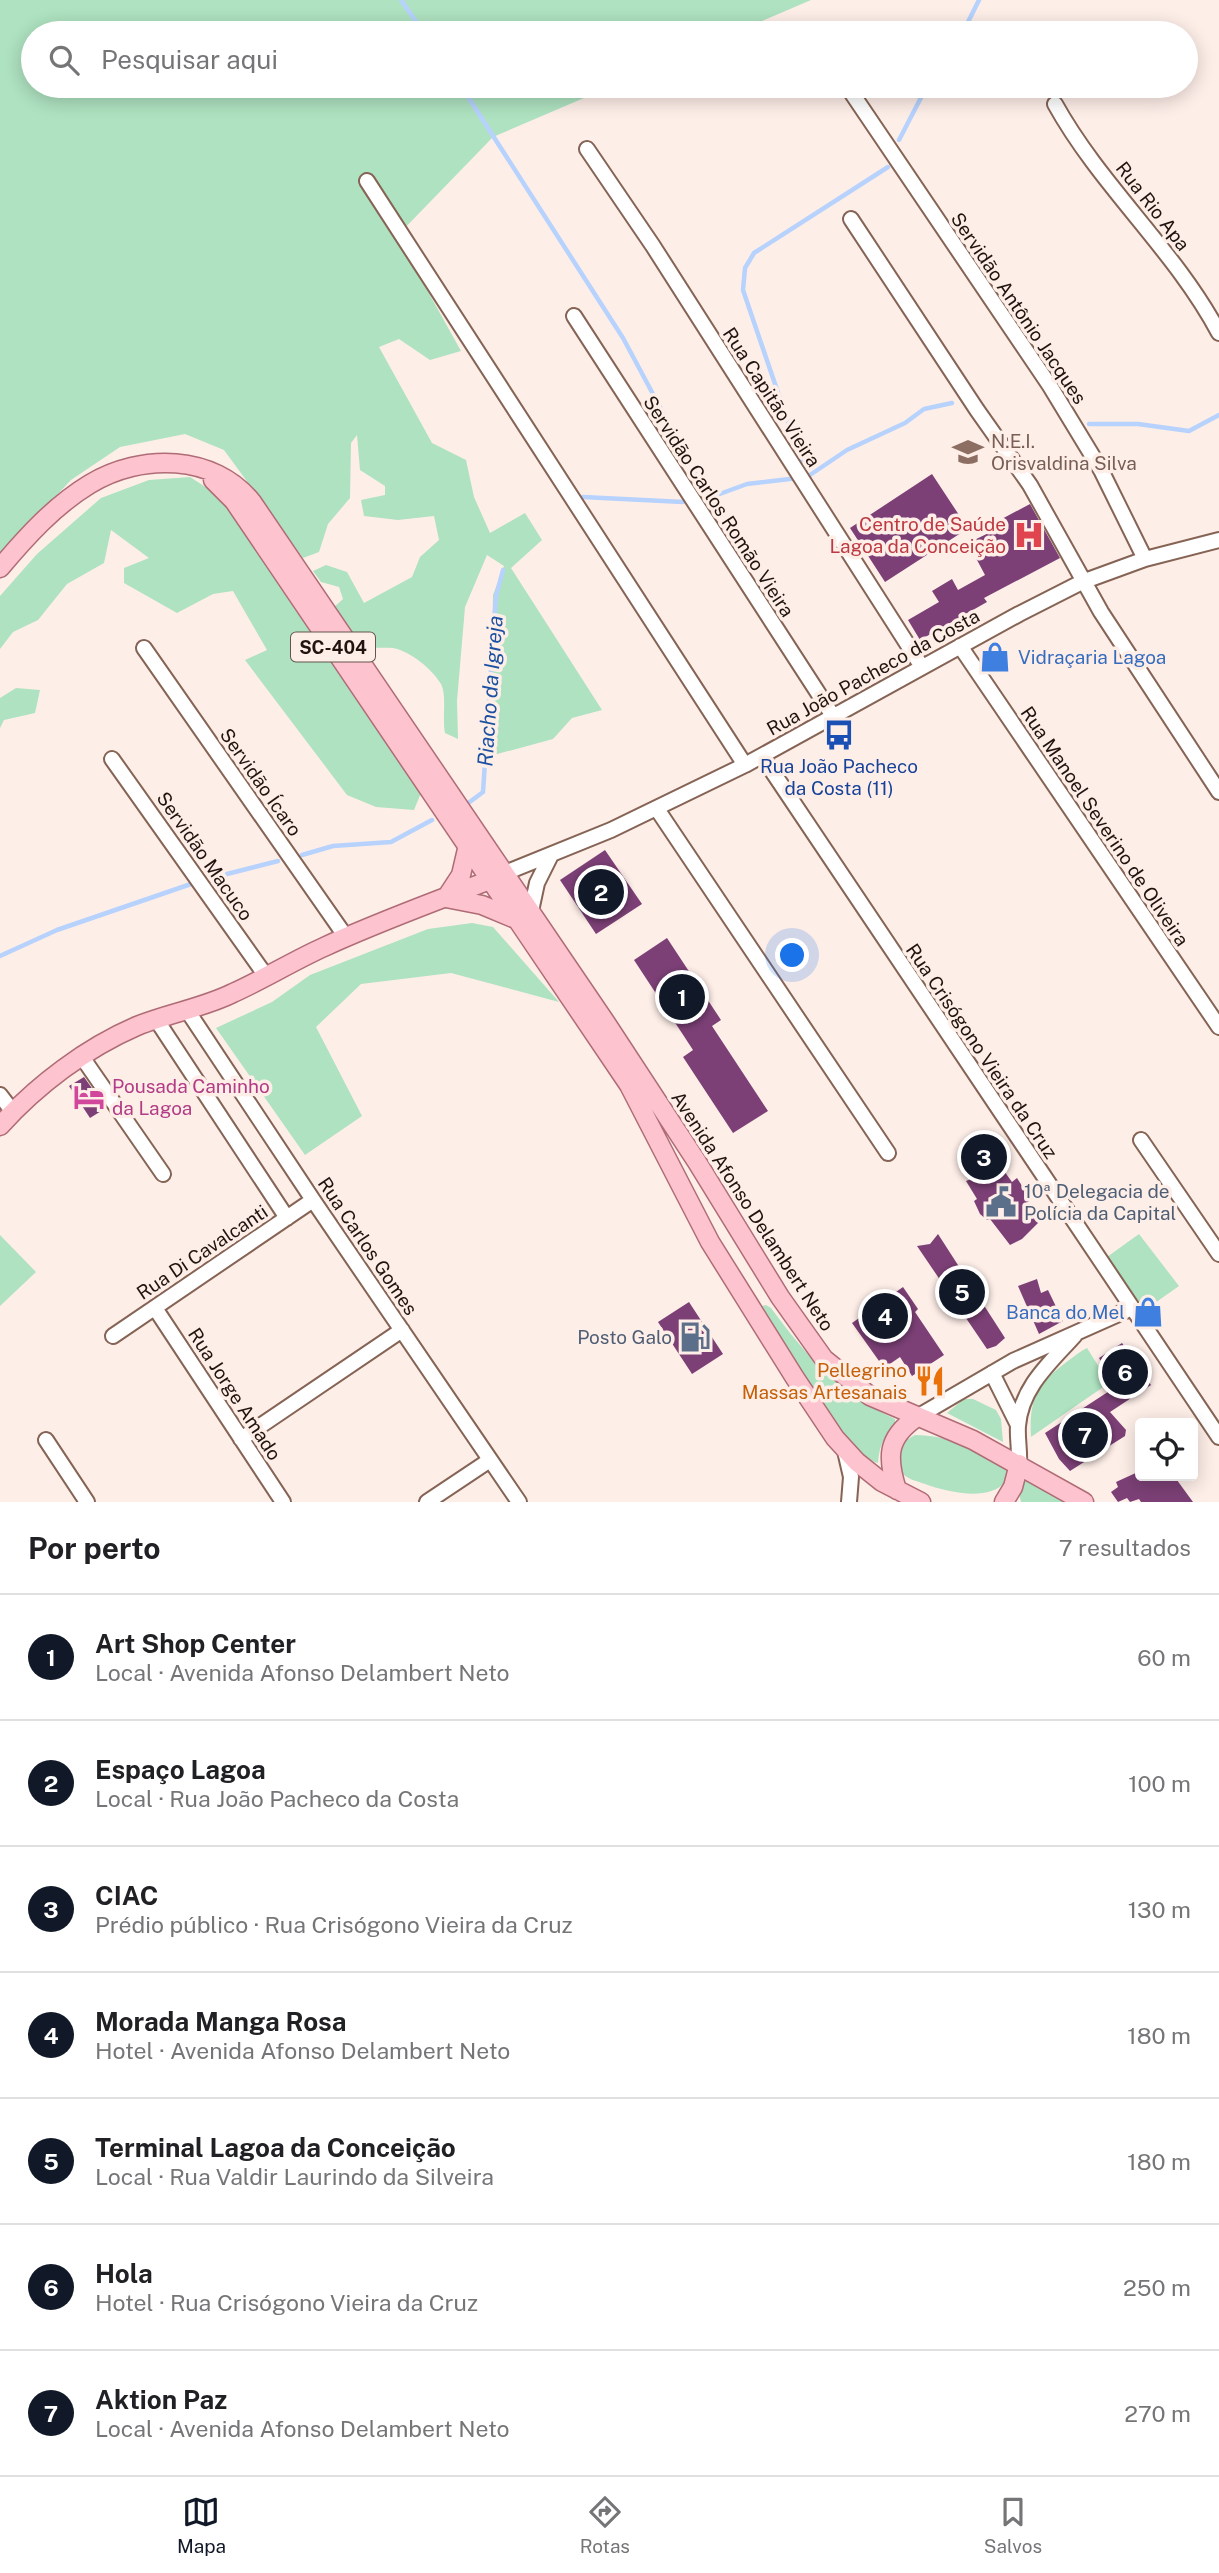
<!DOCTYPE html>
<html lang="pt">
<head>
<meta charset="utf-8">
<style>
  body { margin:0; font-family:"Public Sans",sans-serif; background:#f2f2f2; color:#202124 }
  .controls { position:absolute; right:21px; bottom:21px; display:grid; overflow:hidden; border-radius:7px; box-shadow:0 4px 18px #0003 }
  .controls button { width:63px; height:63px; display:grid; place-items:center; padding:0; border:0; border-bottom:2px solid #e0e0e0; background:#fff; color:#202124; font:35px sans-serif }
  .you { position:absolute; left:793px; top:956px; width:24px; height:24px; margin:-18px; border:5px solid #fff; border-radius:50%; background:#1a73e8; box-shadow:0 0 0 10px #1a73e833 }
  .badge { display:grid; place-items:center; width:46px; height:46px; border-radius:50%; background:#111827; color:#fff; font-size:23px; font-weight:700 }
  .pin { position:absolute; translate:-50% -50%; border:4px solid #fff; box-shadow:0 2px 7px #0006 }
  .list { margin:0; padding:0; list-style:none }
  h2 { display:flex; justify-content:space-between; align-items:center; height:91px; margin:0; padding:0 28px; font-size:30px }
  h2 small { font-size:23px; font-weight:400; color:#757577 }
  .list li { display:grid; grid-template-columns:46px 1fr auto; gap:21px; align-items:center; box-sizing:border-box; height:126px; padding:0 28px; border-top:2px solid #e0e0e0 }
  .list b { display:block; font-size:26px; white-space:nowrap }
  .list p { margin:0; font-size:23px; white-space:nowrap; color:#757577 }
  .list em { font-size:23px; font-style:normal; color:#757577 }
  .icon { flex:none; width:38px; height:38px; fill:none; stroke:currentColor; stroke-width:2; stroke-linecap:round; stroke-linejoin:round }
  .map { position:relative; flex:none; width:1219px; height:1502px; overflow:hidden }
  .search { position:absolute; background:#fff; box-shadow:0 4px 18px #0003; left:21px; right:21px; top:21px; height:77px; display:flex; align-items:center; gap:18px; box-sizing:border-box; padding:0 24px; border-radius:38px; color:#757577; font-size:26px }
  .sheet { height:973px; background:#fff }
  nav { display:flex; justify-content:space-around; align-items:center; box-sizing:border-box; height:98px; border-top:2px solid #e0e0e0; background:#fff; font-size:19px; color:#757577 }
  nav a { display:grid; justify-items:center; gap:4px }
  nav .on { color:#111827 }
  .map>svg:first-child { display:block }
  .green { fill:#aee2c0 }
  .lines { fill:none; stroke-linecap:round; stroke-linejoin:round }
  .stream { stroke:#b6d2fd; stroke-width:4.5 }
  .building { fill:#7c4076 }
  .minor-casing { stroke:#856455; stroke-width:18 }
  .major-casing { stroke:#af6c76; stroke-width:21 }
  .minor { stroke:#fff; stroke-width:14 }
  .major { stroke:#fdc3ce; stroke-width:18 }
  .labels { text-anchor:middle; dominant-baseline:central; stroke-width:7; stroke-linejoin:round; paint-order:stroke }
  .shield { fill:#feeee8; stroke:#63554f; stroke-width:2 }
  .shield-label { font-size:18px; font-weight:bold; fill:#21140e }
  .street-label { font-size:19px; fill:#21140e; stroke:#feeee8 }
  .education-label { font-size:19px; fill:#785e54; stroke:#feeee8; text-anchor:start }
  .health-label { font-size:19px; fill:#be3a42; stroke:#feeee8; text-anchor:end }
  .shop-label { font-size:19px; fill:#366cbe; stroke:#feeee8; text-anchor:start }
  .transit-label { font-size:19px; fill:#164399; stroke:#feeee8 }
  .hotel-label { font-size:19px; fill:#b23c85; stroke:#feeee8; text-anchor:start }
  .service-label { font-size:19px; fill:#4e5e75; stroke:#feeee8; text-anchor:start }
  .food-label { font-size:19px; fill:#c56008; stroke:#feeee8; text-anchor:end }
  .water-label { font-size:21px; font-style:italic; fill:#1c51a1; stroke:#feeee8 }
</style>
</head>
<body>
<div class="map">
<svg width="1219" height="1502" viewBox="0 0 1219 1502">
  <rect width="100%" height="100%" fill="#feeee8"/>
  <path class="green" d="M0,0H811L734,33H33V86H612L493,137L397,236L461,351L430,360L399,339L379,347L432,443L466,460L474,497L490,533L525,513L542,540L511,568L602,710L572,718L553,739L490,756L493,595L504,566L487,555L465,607L457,701L458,739L445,733C442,719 447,695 441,684C432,669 410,651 393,648C385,647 373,649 366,646C352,639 341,621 332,609L343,599L339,587L321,582L313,571L326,565L347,572L364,603L412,577L420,557L439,540L434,516L398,520L364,516L361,500L385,495V486L360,470L357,435L351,443L350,498L328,524L319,552L303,558L224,450L185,434L120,447L71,480L0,555Z
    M190,477L221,497L421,793L414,810L376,807L347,795L245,660L267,650L233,591L213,594L177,613L124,583V568L149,558L111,530L104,563L67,584L38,620L13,632L0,649V596L37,554L101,498L149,480Z
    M16,688L40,690L35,713L4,720L0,728V698Z
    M472,923L493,927L559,1002L451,973L361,984L316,1027L362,1116L305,1155L216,1028L272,1002L310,975L428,929Z
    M1139,1234L1179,1286L1145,1310L1107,1257Z
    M0,1235L36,1272L0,1306Z
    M766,1305L771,1308C807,1357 839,1393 895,1419V1424C884,1437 879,1446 878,1463C845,1455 782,1338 762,1306Z
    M1087,1348L1109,1383L1031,1437C1029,1402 1036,1385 1064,1364C1072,1358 1079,1352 1087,1348Z
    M964,1399H973L996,1410L1001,1419L1003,1442L947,1413Z
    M915,1435C948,1435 977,1450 1006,1467C1009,1473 1008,1476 1005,1482C989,1502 947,1492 925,1484C917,1481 905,1479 901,1471C892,1456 901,1442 915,1435Z
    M1027,1475L1073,1502H1021L1019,1493Z"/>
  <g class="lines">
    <path class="stream" d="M401,0L424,33
      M959,33L968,22L979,0
      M461,86L623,338L707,495L706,499L747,484L807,477L847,450L905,423L924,409L952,403
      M899,140L927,86
      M1089,424H1138L1189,431L1219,415
      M806,475L743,290L745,268L754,253L888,167
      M583,497L683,502
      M467,804L483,792L496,596L503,570
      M302,855L333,846L391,842L432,820
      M227,874L278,861
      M0,956L57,930L191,884"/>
  </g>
  <path class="building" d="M932,474L959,515L955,517L964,531L885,582L850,528Z
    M1030,504L1060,558L984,598L987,602L920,640L908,620L939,602L932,591L952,579L958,590L985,575L968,543L1001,527L998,521Z
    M605,850L642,904L596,934L560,880Z
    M667,938L721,1020L712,1026L768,1111L733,1133L683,1057L693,1050L634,960Z
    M84,1077L106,1108L90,1118L69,1086Z
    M997,1161L1012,1182L1017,1178L1031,1200L1026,1203L1039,1222L1022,1239L1010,1245L990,1219L987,1220L980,1214L974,1201L977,1199L966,1181L981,1175Z
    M938,1234L1005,1338L996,1346L987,1349L917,1246L930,1244Z
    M1037,1279L1041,1293L1048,1290L1063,1321L1039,1334L1018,1286Z
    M903,1287L918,1309L915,1312L944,1355L912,1376L900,1357L884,1368L852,1323Z
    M689,1302L723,1354L692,1374L658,1322Z
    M1122,1343L1151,1385L1110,1412L1126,1430L1125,1436L1070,1471L1059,1459L1045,1433L1117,1386L1099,1358Z
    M1140,1471V1476H1174L1193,1502H1141L1139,1499L1130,1502L1127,1498L1118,1502L1111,1492L1118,1487L1116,1482Z"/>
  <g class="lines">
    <g class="minor-casing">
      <path id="minor" d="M847,86L1050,386L1101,470L1145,559
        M1055,104C1101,187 1175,250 1219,333
        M587,149L653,246L922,667
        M367,181L745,765
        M851,219L977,410L1030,485L1101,612L1219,792
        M574,316L833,716
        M960,646L1219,1027
        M144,648L346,937
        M762,756L1219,1437
        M112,759L266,976
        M657,809L888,1153
        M505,873L611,830L745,765L1019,614L1082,582L1145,559L1219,540
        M531,911L537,883L551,855
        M187,1010L313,1200L519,1502
        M156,1019L287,1218
        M82,1057L163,1174
        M0,1095L13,1112
        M1141,1140L1219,1254
        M155,1308L283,1502
        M113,1336L313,1200
        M992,1373L1018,1425
        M917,1417L1013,1361L1132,1308
        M241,1439L402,1330
        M46,1440L87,1502
        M845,1451L851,1477L849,1502
        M1019,1464C1020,1451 1017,1438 1018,1426C1021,1387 1051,1362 1075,1335
        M427,1502L490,1460"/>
    </g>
    <g class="major-casing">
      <path id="major" d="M213,480L234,501L629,1085L710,1242L795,1378L835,1438L857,1462L882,1482L921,1502
        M0,568C26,537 55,505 90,484C141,453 214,454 252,502L606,1023L697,1162L780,1297L824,1359L870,1396L973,1440L1084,1502
        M446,898L482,905L518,920
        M446,898L461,875L468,845
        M0,1126C37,1085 86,1048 137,1026C169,1013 203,1008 233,993C264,979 293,961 324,947C382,920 443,899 502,875
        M897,1490C887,1458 886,1438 917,1417
        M1004,1502L1013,1487L1019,1464"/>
    </g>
    <use href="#minor" class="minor"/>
    <use href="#major" class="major"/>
  </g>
  <defs>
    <g id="school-bare" transform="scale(2.415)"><path d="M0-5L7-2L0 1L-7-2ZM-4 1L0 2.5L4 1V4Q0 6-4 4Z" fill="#8d6e63" stroke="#feeee8" stroke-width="2.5" paint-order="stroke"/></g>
    <g id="hospital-bare" transform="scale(2.415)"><path d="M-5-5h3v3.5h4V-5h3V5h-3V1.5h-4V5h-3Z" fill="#e0444e" stroke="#feeee8" stroke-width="2.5" paint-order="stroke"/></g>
    <g id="shop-bare" transform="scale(2.415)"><path d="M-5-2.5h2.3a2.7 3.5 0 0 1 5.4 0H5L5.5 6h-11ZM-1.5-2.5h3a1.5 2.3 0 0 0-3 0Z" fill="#3f7fe0" stroke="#feeee8" stroke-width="2.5" paint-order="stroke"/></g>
    <g id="bus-bare" transform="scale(2.415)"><path d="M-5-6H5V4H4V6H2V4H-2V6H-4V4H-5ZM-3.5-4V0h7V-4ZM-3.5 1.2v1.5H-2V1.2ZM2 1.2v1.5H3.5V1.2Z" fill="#1a4fb4" stroke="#feeee8" stroke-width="2.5" paint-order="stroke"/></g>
    <g id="hotel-bare" transform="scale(2.415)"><path d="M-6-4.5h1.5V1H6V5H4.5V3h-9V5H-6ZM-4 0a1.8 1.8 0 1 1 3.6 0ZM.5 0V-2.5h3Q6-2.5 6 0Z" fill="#d1479c" stroke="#feeee8" stroke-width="2.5" paint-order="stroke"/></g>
    <g id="civic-bare" transform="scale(2.415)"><path d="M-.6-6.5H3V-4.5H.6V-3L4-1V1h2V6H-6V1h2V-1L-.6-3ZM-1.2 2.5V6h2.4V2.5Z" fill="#5c6f8a" stroke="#feeee8" stroke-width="2.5" paint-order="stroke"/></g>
    <g id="fuel-bare" transform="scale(2.415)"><path d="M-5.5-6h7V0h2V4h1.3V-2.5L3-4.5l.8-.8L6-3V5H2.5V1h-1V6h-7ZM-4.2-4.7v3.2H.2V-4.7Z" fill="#5c6f8a" stroke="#feeee8" stroke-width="2.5" paint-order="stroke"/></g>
    <g id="restaurant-bare" transform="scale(2.415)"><path d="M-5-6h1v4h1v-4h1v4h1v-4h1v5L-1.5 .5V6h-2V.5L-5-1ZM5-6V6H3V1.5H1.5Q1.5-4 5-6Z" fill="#e8710a" stroke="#feeee8" stroke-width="2.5" paint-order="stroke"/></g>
  </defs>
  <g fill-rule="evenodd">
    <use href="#school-bare" x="968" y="452"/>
    <use href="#hospital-bare" x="1029" y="535"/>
    <use href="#shop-bare" x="995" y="657"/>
    <use href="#bus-bare" x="839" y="735"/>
    <use href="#hotel-bare" x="89" y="1097"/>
    <use href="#civic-bare" x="1001" y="1202"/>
    <use href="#shop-bare" x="1148" y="1312"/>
    <use href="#fuel-bare" x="695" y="1337"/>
    <use href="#restaurant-bare" x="930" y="1381"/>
  </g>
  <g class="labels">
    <rect class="shield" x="291" y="632.5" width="84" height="29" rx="5"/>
    <g class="shield-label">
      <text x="333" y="647">SC-404</text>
    </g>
    <g class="street-label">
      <text transform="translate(1153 206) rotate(52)">Rua Rio Apa</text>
      <text transform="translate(1019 308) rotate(56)">Servidão Antônio Jacques</text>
      <text transform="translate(772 397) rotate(57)">Rua Capitão Vieira</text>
      <text transform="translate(719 506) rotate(57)">Servidão Carlos Romão Vieira</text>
      <text transform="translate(873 672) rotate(-29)">Rua João Pacheco da Costa</text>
      <text transform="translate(261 782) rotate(55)">Servidão Ícaro</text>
      <text transform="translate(1105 826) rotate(56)">Rua Manoel Severino de Oliveira</text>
      <text transform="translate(205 856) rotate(55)">Servidão Macuco</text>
      <text transform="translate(982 1051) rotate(56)">Rua Crisógono Vieira da Cruz</text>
      <text transform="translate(753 1211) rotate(57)">Avenida Afonso Delambert Neto</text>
      <text transform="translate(368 1246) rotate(56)">Rua Carlos Gomes</text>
      <text transform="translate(202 1252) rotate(-34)">Rua Di Cavalcanti</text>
      <text transform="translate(235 1394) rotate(57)">Rua Jorge Amado</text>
    </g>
    <g class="education-label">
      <text x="991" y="441">N.E.I.<tspan x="991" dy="22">Orisvaldina Silva</tspan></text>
    </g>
    <g class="health-label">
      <text x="1006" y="524">Centro de Saúde<tspan x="1006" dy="22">Lagoa da Conceição</tspan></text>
    </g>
    <g class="shop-label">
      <text x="1018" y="657">Vidraçaria Lagoa</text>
      <text x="1125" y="1312" text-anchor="end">Banca do Mel</text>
    </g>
    <g class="transit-label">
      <text x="839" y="766">Rua João Pacheco<tspan x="839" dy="22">da Costa (11)</tspan></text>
    </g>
    <g class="hotel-label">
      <text x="112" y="1086">Pousada Caminho<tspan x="112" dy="22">da Lagoa</tspan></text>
    </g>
    <g class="service-label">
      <text x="1024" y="1191">10ª Delegacia de<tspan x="1024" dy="22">Polícia da Capital</tspan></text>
      <text x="672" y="1337" text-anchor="end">Posto Galo</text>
    </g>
    <g class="food-label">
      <text x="907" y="1370">Pellegrino<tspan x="907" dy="22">Massas Artesanais</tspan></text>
    </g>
    <g class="water-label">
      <text transform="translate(490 691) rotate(-86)">Riacho da Igreja</text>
    </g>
  </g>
</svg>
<div class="controls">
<button><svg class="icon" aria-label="locate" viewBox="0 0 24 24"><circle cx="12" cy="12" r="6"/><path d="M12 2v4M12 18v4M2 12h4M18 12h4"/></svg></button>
</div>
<div class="you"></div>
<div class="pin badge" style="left:682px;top:997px">1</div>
<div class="pin badge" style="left:601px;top:892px">2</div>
<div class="pin badge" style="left:984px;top:1157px">3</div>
<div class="pin badge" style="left:885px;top:1316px">4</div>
<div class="pin badge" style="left:962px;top:1292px">5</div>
<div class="pin badge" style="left:1125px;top:1372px">6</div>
<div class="pin badge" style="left:1085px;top:1435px">7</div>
<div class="search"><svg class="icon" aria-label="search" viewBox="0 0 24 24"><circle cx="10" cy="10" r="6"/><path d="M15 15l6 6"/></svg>Pesquisar aqui</div>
</div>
<section class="sheet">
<h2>Por perto<small>7 resultados</small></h2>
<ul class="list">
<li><span class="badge">1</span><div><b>Art Shop Center</b><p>Local · Avenida Afonso Delambert Neto</p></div><em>60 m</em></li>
<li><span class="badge">2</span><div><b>Espaço Lagoa</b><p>Local · Rua João Pacheco da Costa</p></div><em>100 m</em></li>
<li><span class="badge">3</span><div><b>CIAC</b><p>Prédio público · Rua Crisógono Vieira da Cruz</p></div><em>130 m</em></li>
<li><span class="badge">4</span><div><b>Morada Manga Rosa</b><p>Hotel · Avenida Afonso Delambert Neto</p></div><em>180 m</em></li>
<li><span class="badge">5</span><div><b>Terminal Lagoa da Conceição</b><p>Local · Rua Valdir Laurindo da Silveira</p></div><em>180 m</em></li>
<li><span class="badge">6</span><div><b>Hola</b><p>Hotel · Rua Crisógono Vieira da Cruz</p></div><em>250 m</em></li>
<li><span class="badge">7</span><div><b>Aktion Paz</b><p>Local · Avenida Afonso Delambert Neto</p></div><em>270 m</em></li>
</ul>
</section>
<nav>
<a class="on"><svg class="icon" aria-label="map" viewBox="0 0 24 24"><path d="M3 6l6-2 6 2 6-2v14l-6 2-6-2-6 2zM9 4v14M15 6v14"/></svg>Mapa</a>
<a><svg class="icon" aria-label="directions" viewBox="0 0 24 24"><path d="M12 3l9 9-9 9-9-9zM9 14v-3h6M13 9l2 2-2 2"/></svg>Rotas</a>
<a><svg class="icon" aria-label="saved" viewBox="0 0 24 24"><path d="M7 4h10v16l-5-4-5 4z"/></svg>Salvos</a>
</nav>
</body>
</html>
